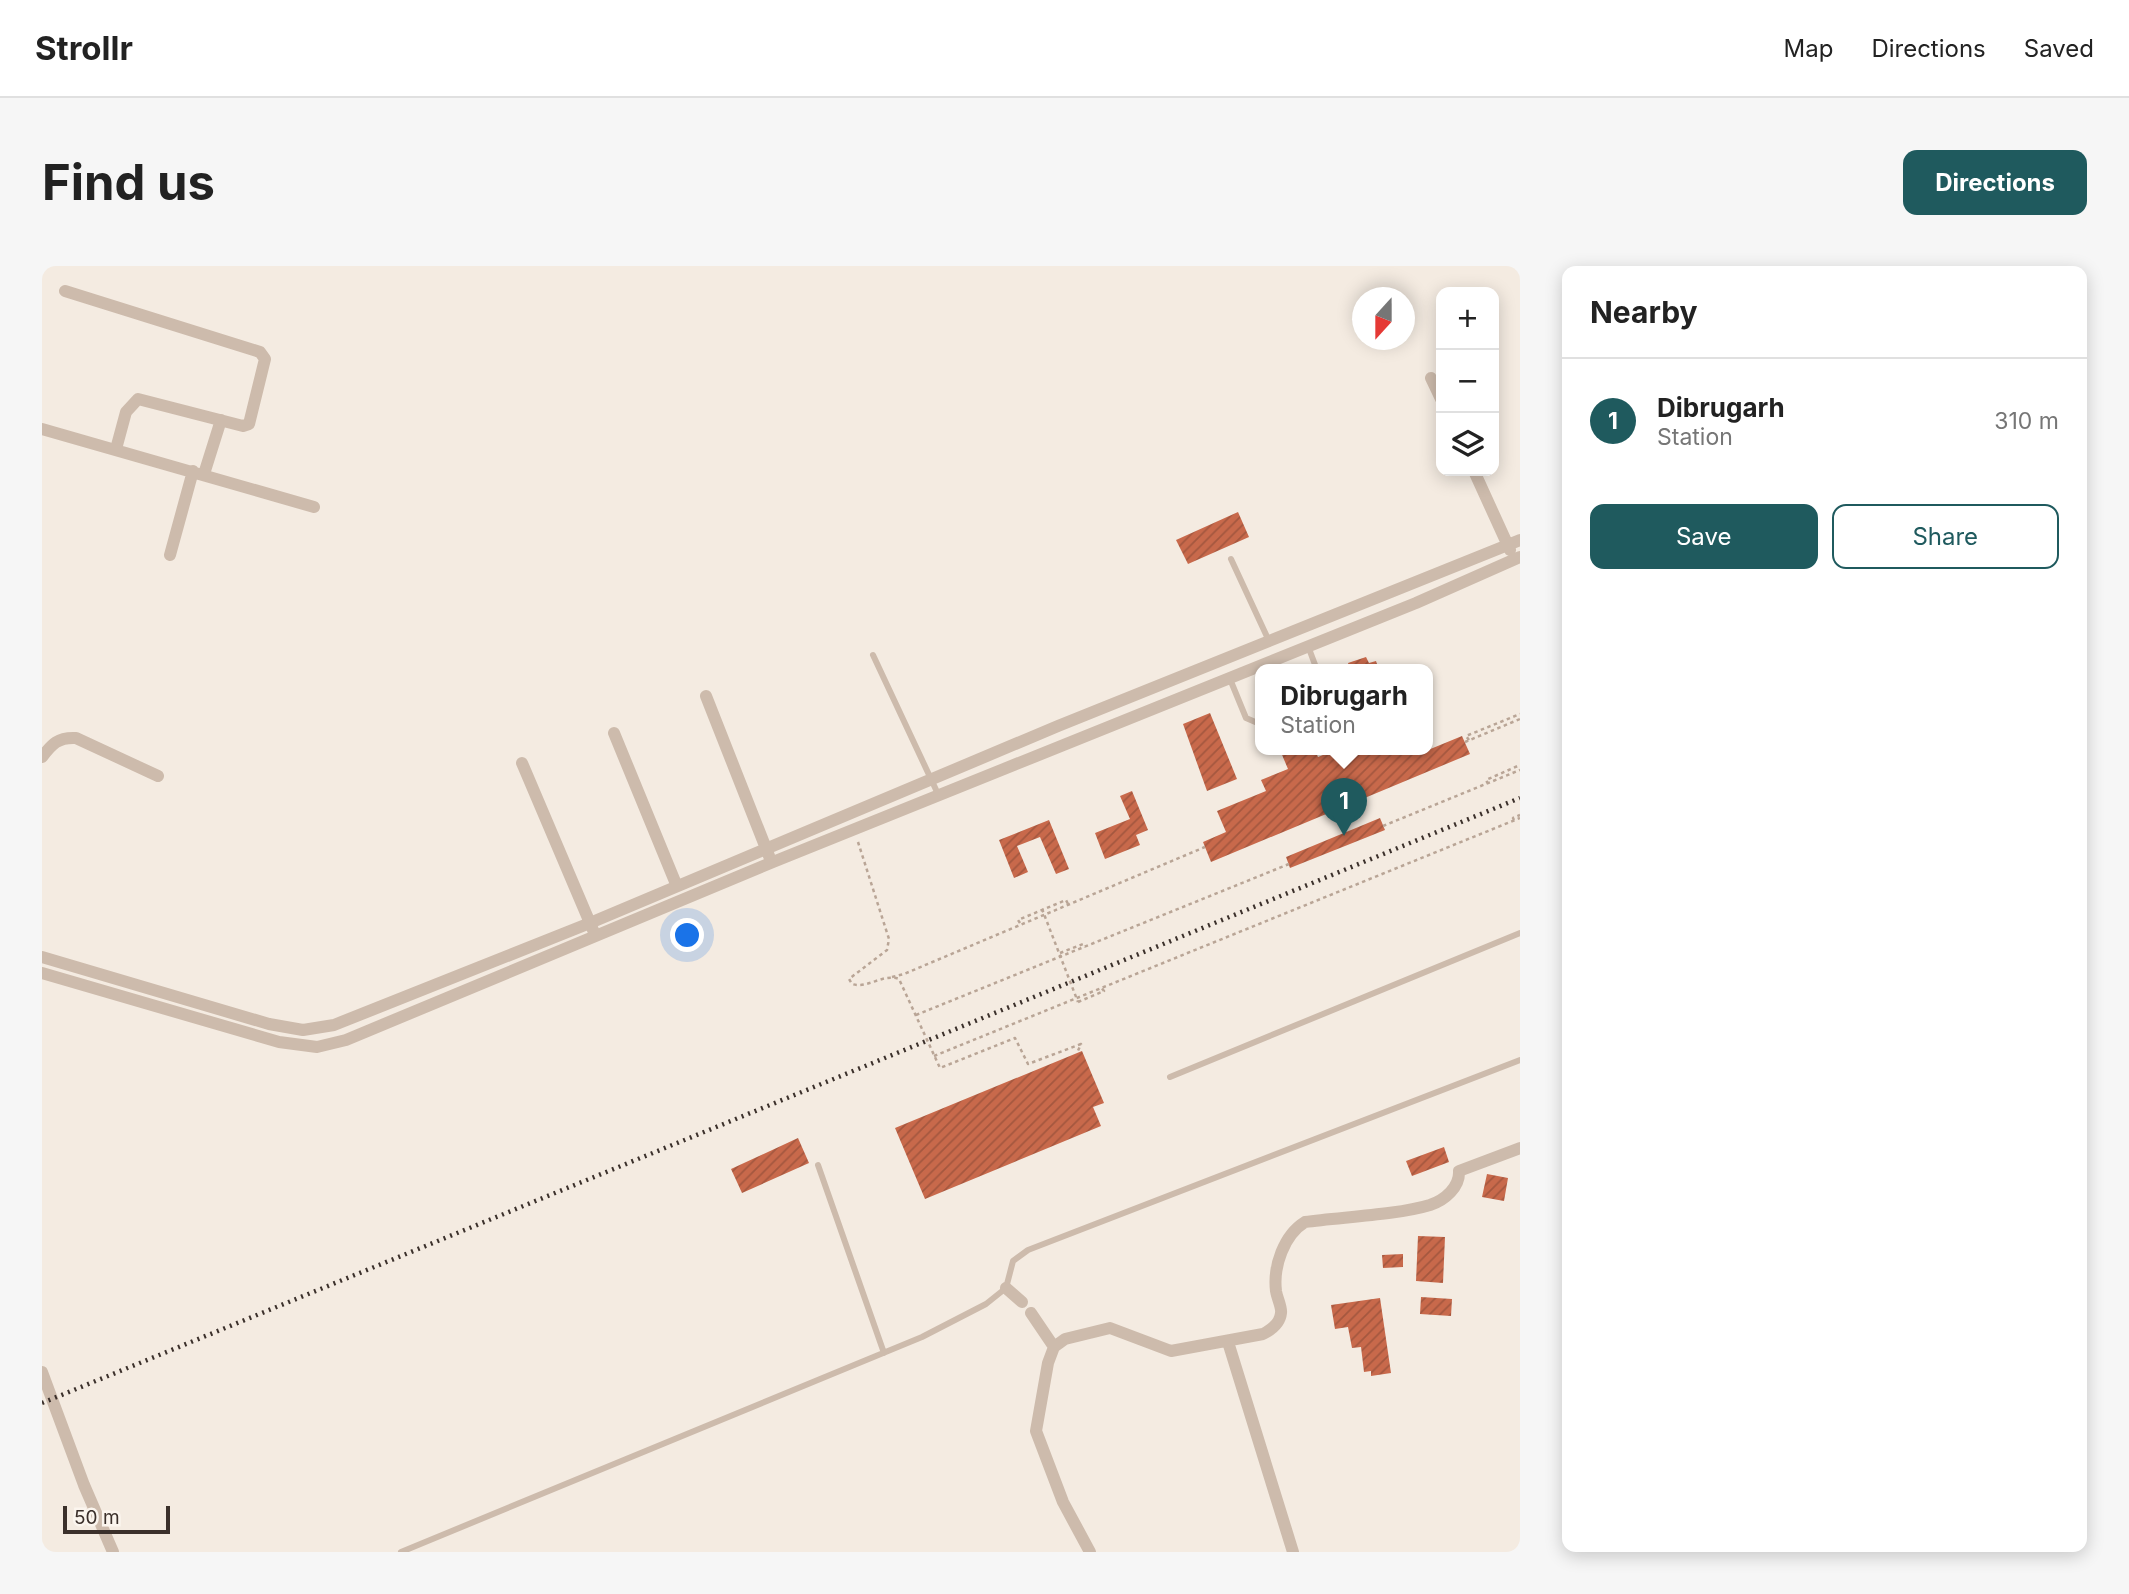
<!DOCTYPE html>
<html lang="en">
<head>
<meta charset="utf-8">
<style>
  body { margin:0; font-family:Inter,sans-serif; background:#f6f6f6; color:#222 }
  .controls { position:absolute; right:21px; top:21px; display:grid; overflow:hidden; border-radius:14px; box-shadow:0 4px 18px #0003 }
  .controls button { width:63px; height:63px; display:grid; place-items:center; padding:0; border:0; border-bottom:2px solid #e0e0e0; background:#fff; color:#222; font:35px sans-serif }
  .compass { position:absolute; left:1310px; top:21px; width:63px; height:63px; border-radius:50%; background:#fff; box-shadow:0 4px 18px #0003; rotate:201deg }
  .scale { position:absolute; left:21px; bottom:18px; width:107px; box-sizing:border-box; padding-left:7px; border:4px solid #3b302b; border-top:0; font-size:19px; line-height:24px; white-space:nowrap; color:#3b302b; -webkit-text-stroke:5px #fbf5ee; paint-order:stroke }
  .you { position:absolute; left:646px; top:670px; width:24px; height:24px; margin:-18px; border:5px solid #fff; border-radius:50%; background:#1a73e8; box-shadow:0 0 0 10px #1a73e833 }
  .badge { display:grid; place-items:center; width:46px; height:46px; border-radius:50%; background:#1f5a5e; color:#fff; font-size:23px; font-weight:700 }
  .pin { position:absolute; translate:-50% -58px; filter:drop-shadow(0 2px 4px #0008) }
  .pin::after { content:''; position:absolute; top:37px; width:24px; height:21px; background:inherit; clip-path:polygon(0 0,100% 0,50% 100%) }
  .popup { position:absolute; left:1213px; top:398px; width:178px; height:91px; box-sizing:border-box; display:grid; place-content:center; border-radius:14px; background:#fff; filter:drop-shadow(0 2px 5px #0005); font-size:23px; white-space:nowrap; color:#767676 }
  .popup b { font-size:26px; color:#222 }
  .popup::after { content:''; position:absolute; left:50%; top:100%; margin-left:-14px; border:14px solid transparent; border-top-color:#fff }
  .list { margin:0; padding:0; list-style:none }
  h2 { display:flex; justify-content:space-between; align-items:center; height:91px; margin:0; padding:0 28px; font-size:30px }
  h2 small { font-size:23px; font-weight:400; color:#767676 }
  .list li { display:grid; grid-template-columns:46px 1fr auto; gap:21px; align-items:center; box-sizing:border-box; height:126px; padding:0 28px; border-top:2px solid #e0e0e0 }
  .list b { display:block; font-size:26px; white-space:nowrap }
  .list p { margin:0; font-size:23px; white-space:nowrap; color:#767676 }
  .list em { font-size:23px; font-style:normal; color:#767676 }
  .actions { display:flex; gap:14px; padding:21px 28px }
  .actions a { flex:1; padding:16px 0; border:2px solid #1f5a5e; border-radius:14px; text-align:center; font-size:24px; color:#1f5a5e }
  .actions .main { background:#1f5a5e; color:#fff }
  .icon { flex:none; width:38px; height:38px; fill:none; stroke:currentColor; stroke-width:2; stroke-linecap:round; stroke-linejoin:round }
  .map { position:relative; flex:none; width:1478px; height:1286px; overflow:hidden; border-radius:14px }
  header { display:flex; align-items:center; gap:42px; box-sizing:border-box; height:98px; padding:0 35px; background:#fff; border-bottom:2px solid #e0e0e0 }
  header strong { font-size:33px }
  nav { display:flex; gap:38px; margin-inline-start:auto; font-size:24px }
  .intro { display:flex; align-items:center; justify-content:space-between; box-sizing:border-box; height:168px; padding:0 42px }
  h1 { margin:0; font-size:49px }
  .button { padding:18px 32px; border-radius:14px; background:#1f5a5e; color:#fff; font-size:24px; font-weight:700 }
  main { display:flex; gap:42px; padding:0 42px }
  aside { flex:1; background:#fff; border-radius:14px; box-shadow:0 4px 18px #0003 }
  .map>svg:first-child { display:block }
  .building { fill:url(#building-hatch) }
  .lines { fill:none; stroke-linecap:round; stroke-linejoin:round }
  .path { stroke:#b9a596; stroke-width:2.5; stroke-dasharray:3.5 3.5; stroke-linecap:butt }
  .lane { stroke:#cdbbac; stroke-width:6 }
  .street { stroke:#cdbbac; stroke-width:12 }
  .rail { stroke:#3b302b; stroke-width:4.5; stroke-dasharray:2 5; stroke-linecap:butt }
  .path-bridge { stroke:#b9a596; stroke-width:2.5; stroke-dasharray:3.5 3.5; stroke-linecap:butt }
</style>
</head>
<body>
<header>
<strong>Strollr</strong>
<nav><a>Map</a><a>Directions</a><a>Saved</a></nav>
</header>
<div class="intro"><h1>Find us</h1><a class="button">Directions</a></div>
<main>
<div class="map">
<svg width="1478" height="1286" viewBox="0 0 1478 1286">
  <defs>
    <pattern id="building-hatch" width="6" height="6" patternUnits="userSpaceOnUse" patternTransform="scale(1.75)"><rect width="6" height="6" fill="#c8694b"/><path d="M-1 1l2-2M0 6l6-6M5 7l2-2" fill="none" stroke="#a4573f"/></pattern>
  </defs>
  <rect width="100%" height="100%" fill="#f4ebe1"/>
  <path class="building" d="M1196,246L1207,271L1146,298L1134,274Z
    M1324,391L1327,397L1334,395L1337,404H1308L1306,397Z
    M1168,447L1195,513L1165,525L1141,458Z
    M1420,470L1428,488L1169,596L1161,576L1184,566L1175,545L1224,525L1219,514L1246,503L1238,484H1273L1276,491L1293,484H1319L1320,487L1386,484Z
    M1090,525L1106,564L1094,569L1098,579L1063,593L1053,567L1088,553L1078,530Z
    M1338,552L1343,564L1248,602L1244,591Z
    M1007,554L1027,603L1014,608L998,571L975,580L986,606L972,612L957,574Z
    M1040,785L1062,837L1051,841L1059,860L883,933L853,862Z
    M756,872L767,897L700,927L689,903Z
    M1402,881L1407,896L1370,910L1364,895Z
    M1445,908L1466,912L1462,935L1440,931Z
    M1376,970L1403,971L1401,1017L1374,1015Z
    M1361,988V1001L1341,1002L1340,989Z
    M1379,1031L1410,1033L1409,1050L1378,1048Z
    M1338,1032L1349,1107L1329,1110V1105L1322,1106L1319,1081L1310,1082L1306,1061L1293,1063L1289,1039Z"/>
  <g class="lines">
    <path class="path" d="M1427,474L1424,470L1478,448
      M1423,476L1478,453
      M1446,518L1444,514L1478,499
      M1472,554L1471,552L1478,549
      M1341,560L1478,504
      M816,576L847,673L845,684L807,713L810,718C826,723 841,707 857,713L898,802L973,772L986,798L1039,778L1035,787
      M978,657L976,654L1024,634L1026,638
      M1018,687L1041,678L1043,681
      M850,711L862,708L1163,581
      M1036,736L1062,725L1059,721
      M874,749L1247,598
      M892,790L1478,552"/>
    <path class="lane" d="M1189,293L1227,375
      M1266,380L1275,404
      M831,389L896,528
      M1188,413L1204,452L1218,458
      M1128,811L1478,667
      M776,899L842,1087
      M359,1286L880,1071L944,1038L964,1022L971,995L986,984L1478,794"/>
    <path class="street" d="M23,25L218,86L223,93L207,158L201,160L96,133L84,146L74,183
      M1389,112L1399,133
      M0,163L272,241
      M1432,205L1468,284
      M162,208L179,154
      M128,289L151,205
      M664,430L727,590
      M572,467L634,618
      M0,491C10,478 16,471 34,472L116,510
      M480,497L551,664
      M0,691L227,758L261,764L292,759L548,657L1016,460L1478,274
      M0,707L237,776L275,781L304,774L731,596L1374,337L1478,291
      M964,1022L980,1036
      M989,1047L1012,1081
      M1186,1076L1251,1286
      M0,1106L42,1219L71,1286
      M1048,1286L1021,1236L994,1165L1006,1097L1012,1081L1023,1073L1068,1062L1129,1085L1221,1068C1229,1064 1238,1057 1239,1047C1240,1041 1235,1032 1234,1025C1231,1000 1242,969 1263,956C1299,951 1355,949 1388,939C1403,934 1418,921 1417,905L1478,882"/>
    <path class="rail" d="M0,1137L1478,532"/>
    <path class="path-bridge" d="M1000,643L1036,736"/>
  </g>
</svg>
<div class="controls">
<button>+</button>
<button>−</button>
<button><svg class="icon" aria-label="layers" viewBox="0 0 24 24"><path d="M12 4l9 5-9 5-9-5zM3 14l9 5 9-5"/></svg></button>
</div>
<svg class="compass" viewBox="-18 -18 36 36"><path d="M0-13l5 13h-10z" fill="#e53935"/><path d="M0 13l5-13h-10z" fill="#767676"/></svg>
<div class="scale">50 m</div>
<div class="you"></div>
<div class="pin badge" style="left:1302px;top:570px">1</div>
<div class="popup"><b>Dibrugarh</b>Station</div>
</div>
<aside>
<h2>Nearby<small></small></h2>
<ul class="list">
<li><span class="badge">1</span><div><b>Dibrugarh</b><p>Station</p></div><em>310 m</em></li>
</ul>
<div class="actions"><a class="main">Save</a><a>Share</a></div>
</aside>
</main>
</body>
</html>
